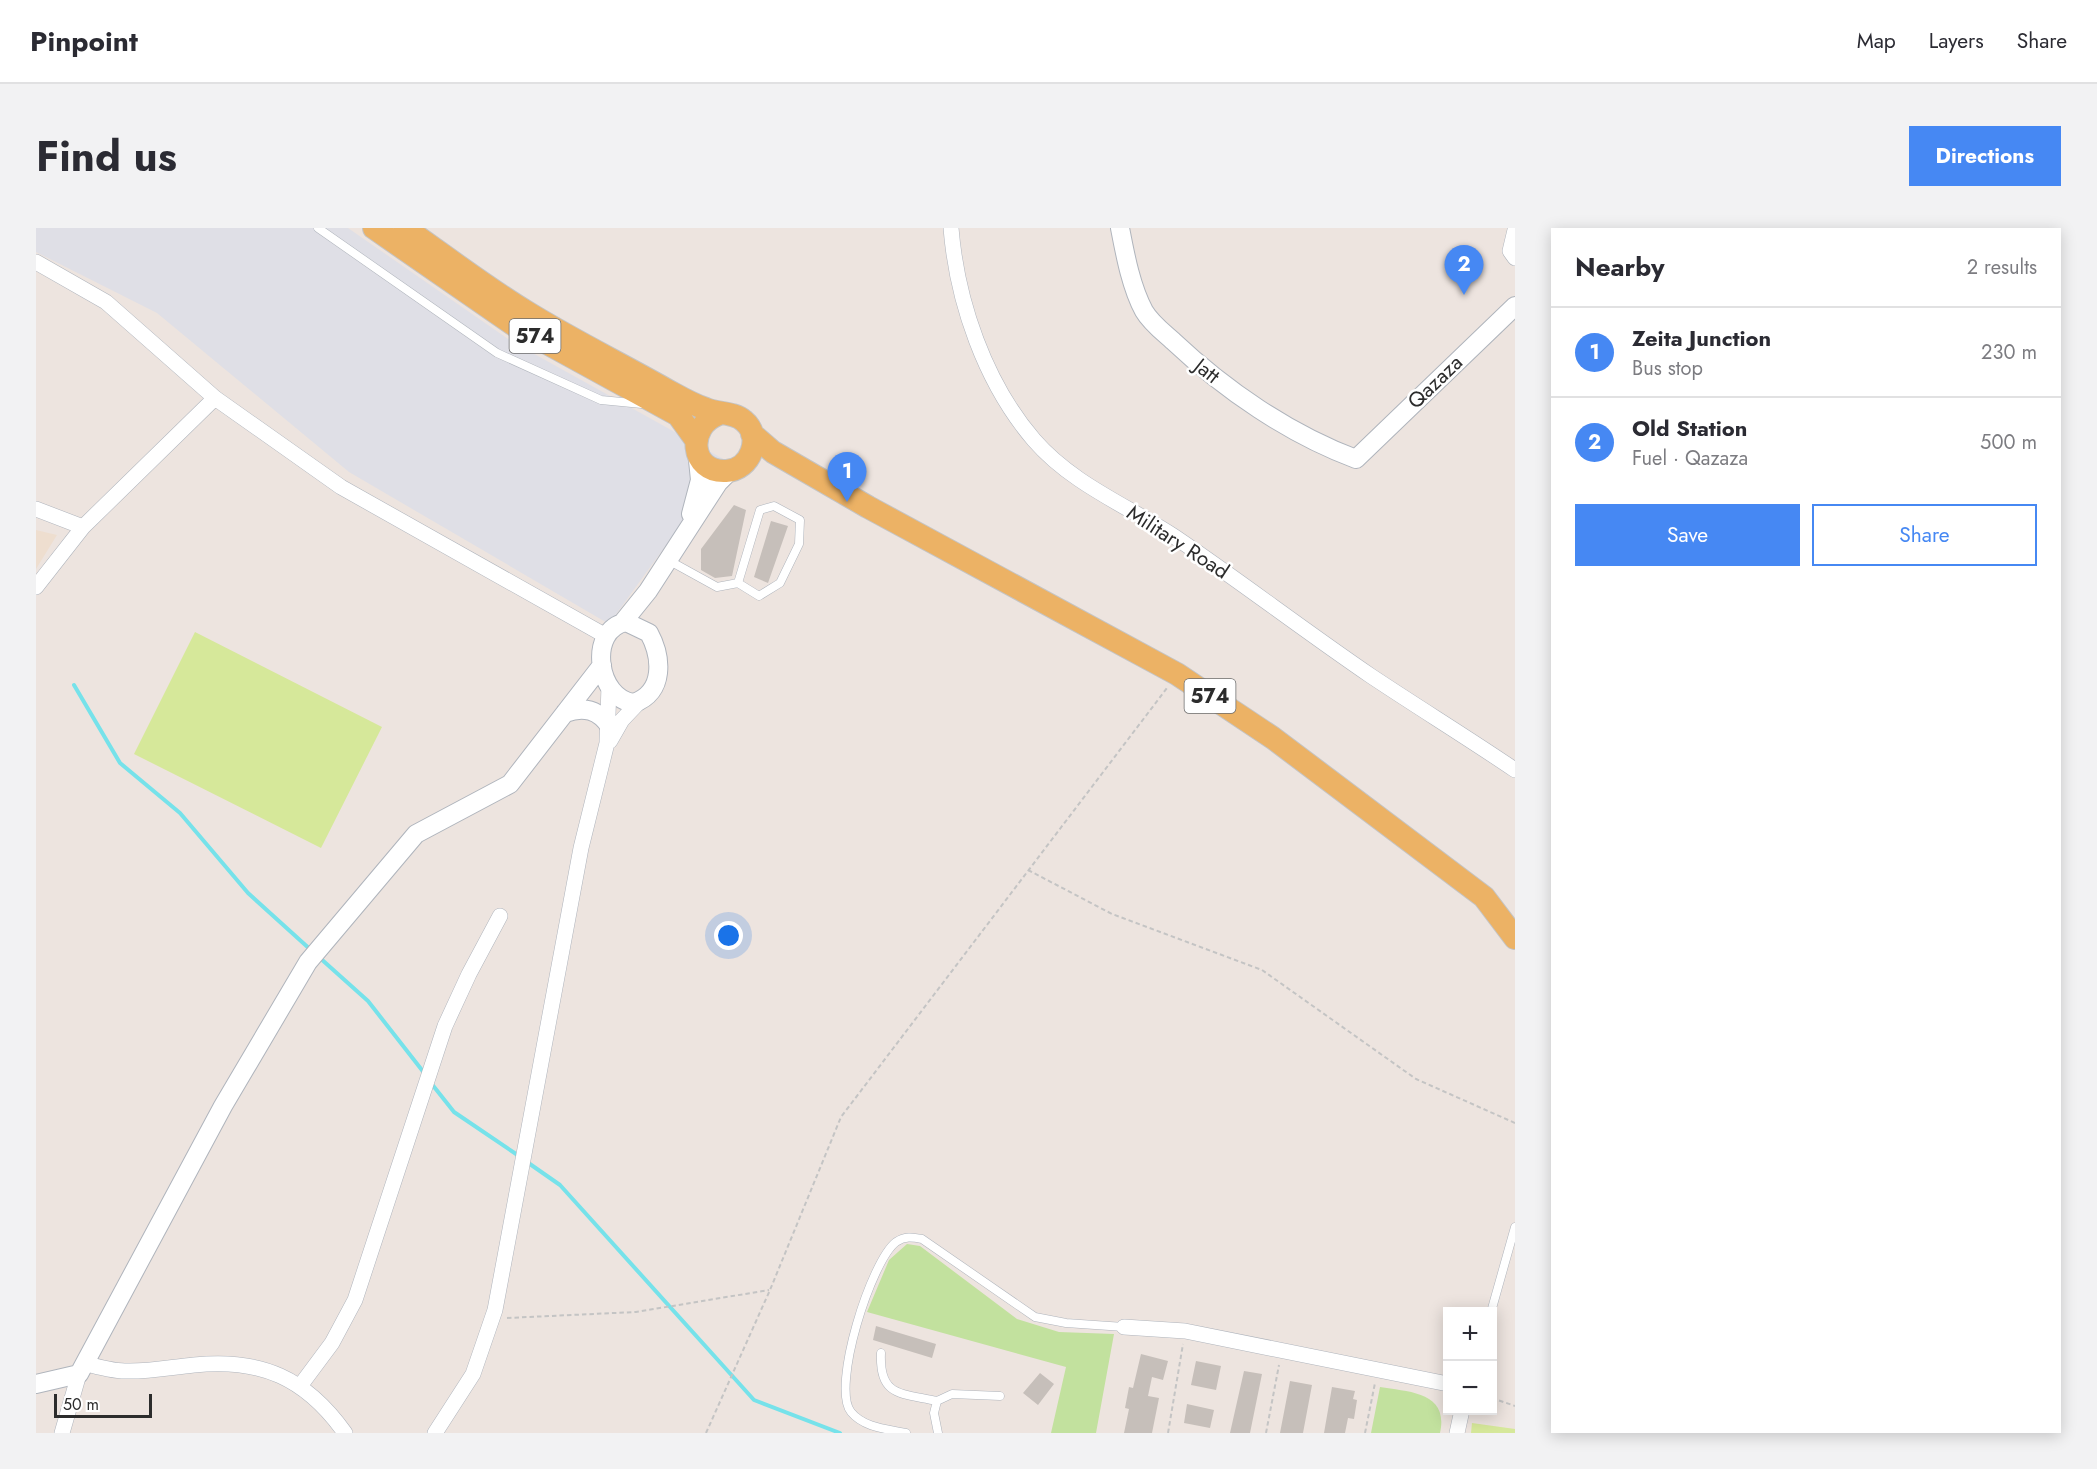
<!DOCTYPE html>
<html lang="en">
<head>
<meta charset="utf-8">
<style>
  body { margin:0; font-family:Jost,sans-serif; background:#f2f2f3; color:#2b2b33 }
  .controls { position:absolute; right:18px; bottom:18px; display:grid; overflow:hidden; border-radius:0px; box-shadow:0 3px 15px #0003 }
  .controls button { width:54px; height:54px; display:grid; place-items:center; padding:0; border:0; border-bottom:2px solid #e1e1e2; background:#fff; color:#2b2b33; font:30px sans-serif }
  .scale { position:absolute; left:18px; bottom:15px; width:98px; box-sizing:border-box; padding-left:6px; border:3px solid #2c2c2c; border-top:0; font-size:16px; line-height:21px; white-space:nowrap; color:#2c2c2c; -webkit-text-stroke:4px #fff; paint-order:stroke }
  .you { position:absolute; left:693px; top:708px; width:21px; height:21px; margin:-15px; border:4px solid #fff; border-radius:50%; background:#1a73e8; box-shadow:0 0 0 9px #1a73e833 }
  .badge { display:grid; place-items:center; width:39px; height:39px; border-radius:50%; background:#4688f3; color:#fff; font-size:20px; font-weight:700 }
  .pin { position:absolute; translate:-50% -50px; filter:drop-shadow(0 2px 3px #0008) }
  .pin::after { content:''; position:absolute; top:32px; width:21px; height:18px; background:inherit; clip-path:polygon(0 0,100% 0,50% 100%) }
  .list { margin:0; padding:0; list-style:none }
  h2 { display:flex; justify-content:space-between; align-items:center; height:78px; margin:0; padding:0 24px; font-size:26px }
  h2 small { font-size:20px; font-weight:400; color:#7c7c81 }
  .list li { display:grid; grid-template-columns:39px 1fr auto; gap:18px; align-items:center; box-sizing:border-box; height:90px; padding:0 24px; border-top:2px solid #e1e1e2 }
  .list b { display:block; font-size:22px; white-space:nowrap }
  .list p { margin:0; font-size:20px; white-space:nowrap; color:#7c7c81 }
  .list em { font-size:20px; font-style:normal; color:#7c7c81 }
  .actions { display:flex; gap:12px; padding:18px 24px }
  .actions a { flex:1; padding:14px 0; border:2px solid #4688f3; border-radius:0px; text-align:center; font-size:21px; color:#4688f3 }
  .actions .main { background:#4688f3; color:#fff }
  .map { position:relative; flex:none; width:1479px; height:1205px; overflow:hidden; border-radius:0px }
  header { display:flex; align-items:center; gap:36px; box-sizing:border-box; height:84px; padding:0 30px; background:#fff; border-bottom:2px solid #e1e1e2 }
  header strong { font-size:28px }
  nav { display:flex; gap:33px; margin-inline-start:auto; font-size:21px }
  .intro { display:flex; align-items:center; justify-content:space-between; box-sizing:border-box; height:144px; padding:0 36px }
  h1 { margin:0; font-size:42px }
  .button { padding:15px 27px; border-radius:0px; background:#4688f3; color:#fff; font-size:21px; font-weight:700 }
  main { display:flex; gap:36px; padding:0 36px }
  aside { flex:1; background:#fff; border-radius:0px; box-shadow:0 3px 15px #0003 }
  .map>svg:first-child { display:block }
  .industrial { fill:#dfdfe6 }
  .education { fill:#eedecf }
  .green { fill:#c2e19e }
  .pitch { fill:#d6e89a }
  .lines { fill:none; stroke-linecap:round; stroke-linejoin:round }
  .stream { stroke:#76e2ea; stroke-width:4 }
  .building { fill:#c6bfba }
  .service-casing { stroke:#afb4bc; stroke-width:9 }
  .minor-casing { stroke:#afb4bc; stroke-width:16 }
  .tertiary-casing { stroke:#afb4bc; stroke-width:20 }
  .primary-casing { stroke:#c4c4c4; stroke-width:24 }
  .path { stroke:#c4c4c4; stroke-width:2; stroke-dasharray:4.5 3; stroke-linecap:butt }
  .service { stroke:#fff; stroke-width:8 }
  .minor { stroke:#fff; stroke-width:15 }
  .tertiary { stroke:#fff; stroke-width:18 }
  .primary { stroke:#ecb265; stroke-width:22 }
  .labels { text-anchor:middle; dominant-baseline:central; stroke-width:5; stroke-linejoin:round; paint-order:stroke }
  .shield { fill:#fff; stroke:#6b6b6b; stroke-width:1.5 }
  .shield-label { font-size:20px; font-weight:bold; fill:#2c2c2c }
  .street-label { font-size:21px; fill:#2c2c2c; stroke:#fff }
</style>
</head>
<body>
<header>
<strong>Pinpoint</strong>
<nav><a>Map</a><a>Layers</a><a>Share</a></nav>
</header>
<div class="intro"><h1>Find us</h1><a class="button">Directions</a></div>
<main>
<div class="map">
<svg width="1479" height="1205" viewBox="0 0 1479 1205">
  <rect width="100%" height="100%" fill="#ede4df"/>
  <path class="industrial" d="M0,0H312L475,113L691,233L573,396L313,244L121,85L0,24Z"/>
  <path class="education" d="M0,302L21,307L0,341Z"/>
  <path class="green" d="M871,1016L884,1018L981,1091L1023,1104L1078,1106L1060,1205H1015L1030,1139L831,1084L853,1032Z
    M1344,1159C1374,1164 1413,1164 1404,1205H1335Z"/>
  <path class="pitch" d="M159,404L346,499L285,620L98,526Z
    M1436,1195L1479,1201V1205H1435Z"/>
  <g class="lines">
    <path class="stream" d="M38,457L84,535L144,585L212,665L276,723
      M284,730L332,773L389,846
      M395,855L418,884L483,928
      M491,934L524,957L718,1172L804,1205"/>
  </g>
  <path class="building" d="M698,277L710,282L696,348L679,350L665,342V321Z
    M735,293L752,298L732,355L718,349Z
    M840,1098L900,1116L896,1130L837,1112Z
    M1105,1126L1132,1133L1127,1152L1116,1149L1112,1168L1123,1170L1116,1205H1088L1093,1181L1089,1180L1093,1159L1097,1160Z
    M1160,1133L1185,1138L1180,1162L1155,1157Z
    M1208,1143L1226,1146L1214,1205H1194Z
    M1004,1145L1018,1156L1002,1177L987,1165Z
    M1254,1153L1276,1157L1267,1205H1244Z
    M1296,1159L1319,1163L1317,1171L1321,1172L1318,1191L1312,1190L1309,1205H1288Z
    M1151,1176L1178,1182L1174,1200L1148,1195Z"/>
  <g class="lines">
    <g class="service-casing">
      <path id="service" d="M282,0L461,125L565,172L606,176
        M632,332L681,359L702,355L724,282L738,278L764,292L763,316L744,355L723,368L702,355
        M1455,1084L1479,999
        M845,1125C843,1169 865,1165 901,1173
        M870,1205C852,1201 828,1200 815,1184C795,1159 835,1033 860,1014C869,1008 876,1009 886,1011L999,1089L1030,1095L1088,1099
        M902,1205L898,1185L901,1173L916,1166L964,1168"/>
    </g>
    <g class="minor-casing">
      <path id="minor" d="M915,0C921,74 949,155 998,212C1036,256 1092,278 1139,309C1205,354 1269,403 1335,448C1383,480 1432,510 1479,542
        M1479,2L1474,23L1479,30
        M0,34L70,74L179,170L305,259L570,408
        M0,281L47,299
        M0,359L47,299L179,170
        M574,513L586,492L604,473
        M1088,1099L1149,1103L1412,1156
        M48,1135C62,1139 76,1143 89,1143C112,1144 136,1139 158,1137C225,1130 270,1150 309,1205
        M264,1158L296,1115L319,1072L409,798L433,746L464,688
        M26,1205L43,1146
        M399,1205L437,1146L459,1082L545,620L571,515L573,458
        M1421,1205L1426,1182"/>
    </g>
    <g class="tertiary-casing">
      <path id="tertiary" d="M1084,0C1089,26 1095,59 1108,83C1115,95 1127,104 1137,113C1189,162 1253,206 1320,231L1479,78
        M655,286L664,252L661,222
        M587,394L612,363L682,255L694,243
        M590,394L613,405C626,429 629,464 598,475C561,471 551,402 590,394Z
        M529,485C548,478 563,482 574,499
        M0,1156L43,1146L187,878L272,734L380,606L474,556L566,437"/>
    </g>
    <g class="primary-casing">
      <path id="primary" d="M338,0L478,97L642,187L660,212
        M369,0C409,28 448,58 489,83C534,111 583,135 629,161C642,168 655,176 670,181C682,186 698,184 708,193C727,209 715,242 690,243C654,245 650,198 683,186
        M716,206L737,224L832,279L1141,446L1237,510L1448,669L1479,710"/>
    </g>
    <path class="path" d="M992,642L1076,686L1226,742L1380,851L1479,895
      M471,1090L600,1084L733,1062
      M1456,1170L1479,1178
      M670,1205L734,1062L805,889L1131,460
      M1132,1205L1147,1116
      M1230,1205L1243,1137
      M1329,1205L1339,1155"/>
    <use href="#service" class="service"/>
    <use href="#minor" class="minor"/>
    <use href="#tertiary" class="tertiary"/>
    <use href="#primary" class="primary"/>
  </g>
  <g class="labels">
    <g class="shield">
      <rect x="473.5" y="91" width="51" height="34" rx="4.5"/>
      <rect x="1148.5" y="451" width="51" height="34" rx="4.5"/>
    </g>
    <g class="shield-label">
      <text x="499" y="108">574</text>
      <text x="1174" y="468">574</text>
    </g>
    <g class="street-label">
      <text transform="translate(1171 143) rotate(38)">Jatt</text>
      <text transform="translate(1399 154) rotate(-44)">Qazaza</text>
      <text transform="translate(1142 314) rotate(33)">Military Road</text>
    </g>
  </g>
</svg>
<div class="controls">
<button>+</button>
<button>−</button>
</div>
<div class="scale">50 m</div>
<div class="you"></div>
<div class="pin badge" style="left:811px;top:274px">1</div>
<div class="pin badge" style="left:1428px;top:67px">2</div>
</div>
<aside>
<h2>Nearby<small>2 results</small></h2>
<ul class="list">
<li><span class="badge">1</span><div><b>Zeita Junction</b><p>Bus stop</p></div><em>230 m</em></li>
<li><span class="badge">2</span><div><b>Old Station</b><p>Fuel · Qazaza</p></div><em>500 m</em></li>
</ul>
<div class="actions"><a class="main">Save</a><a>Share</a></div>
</aside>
</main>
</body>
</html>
